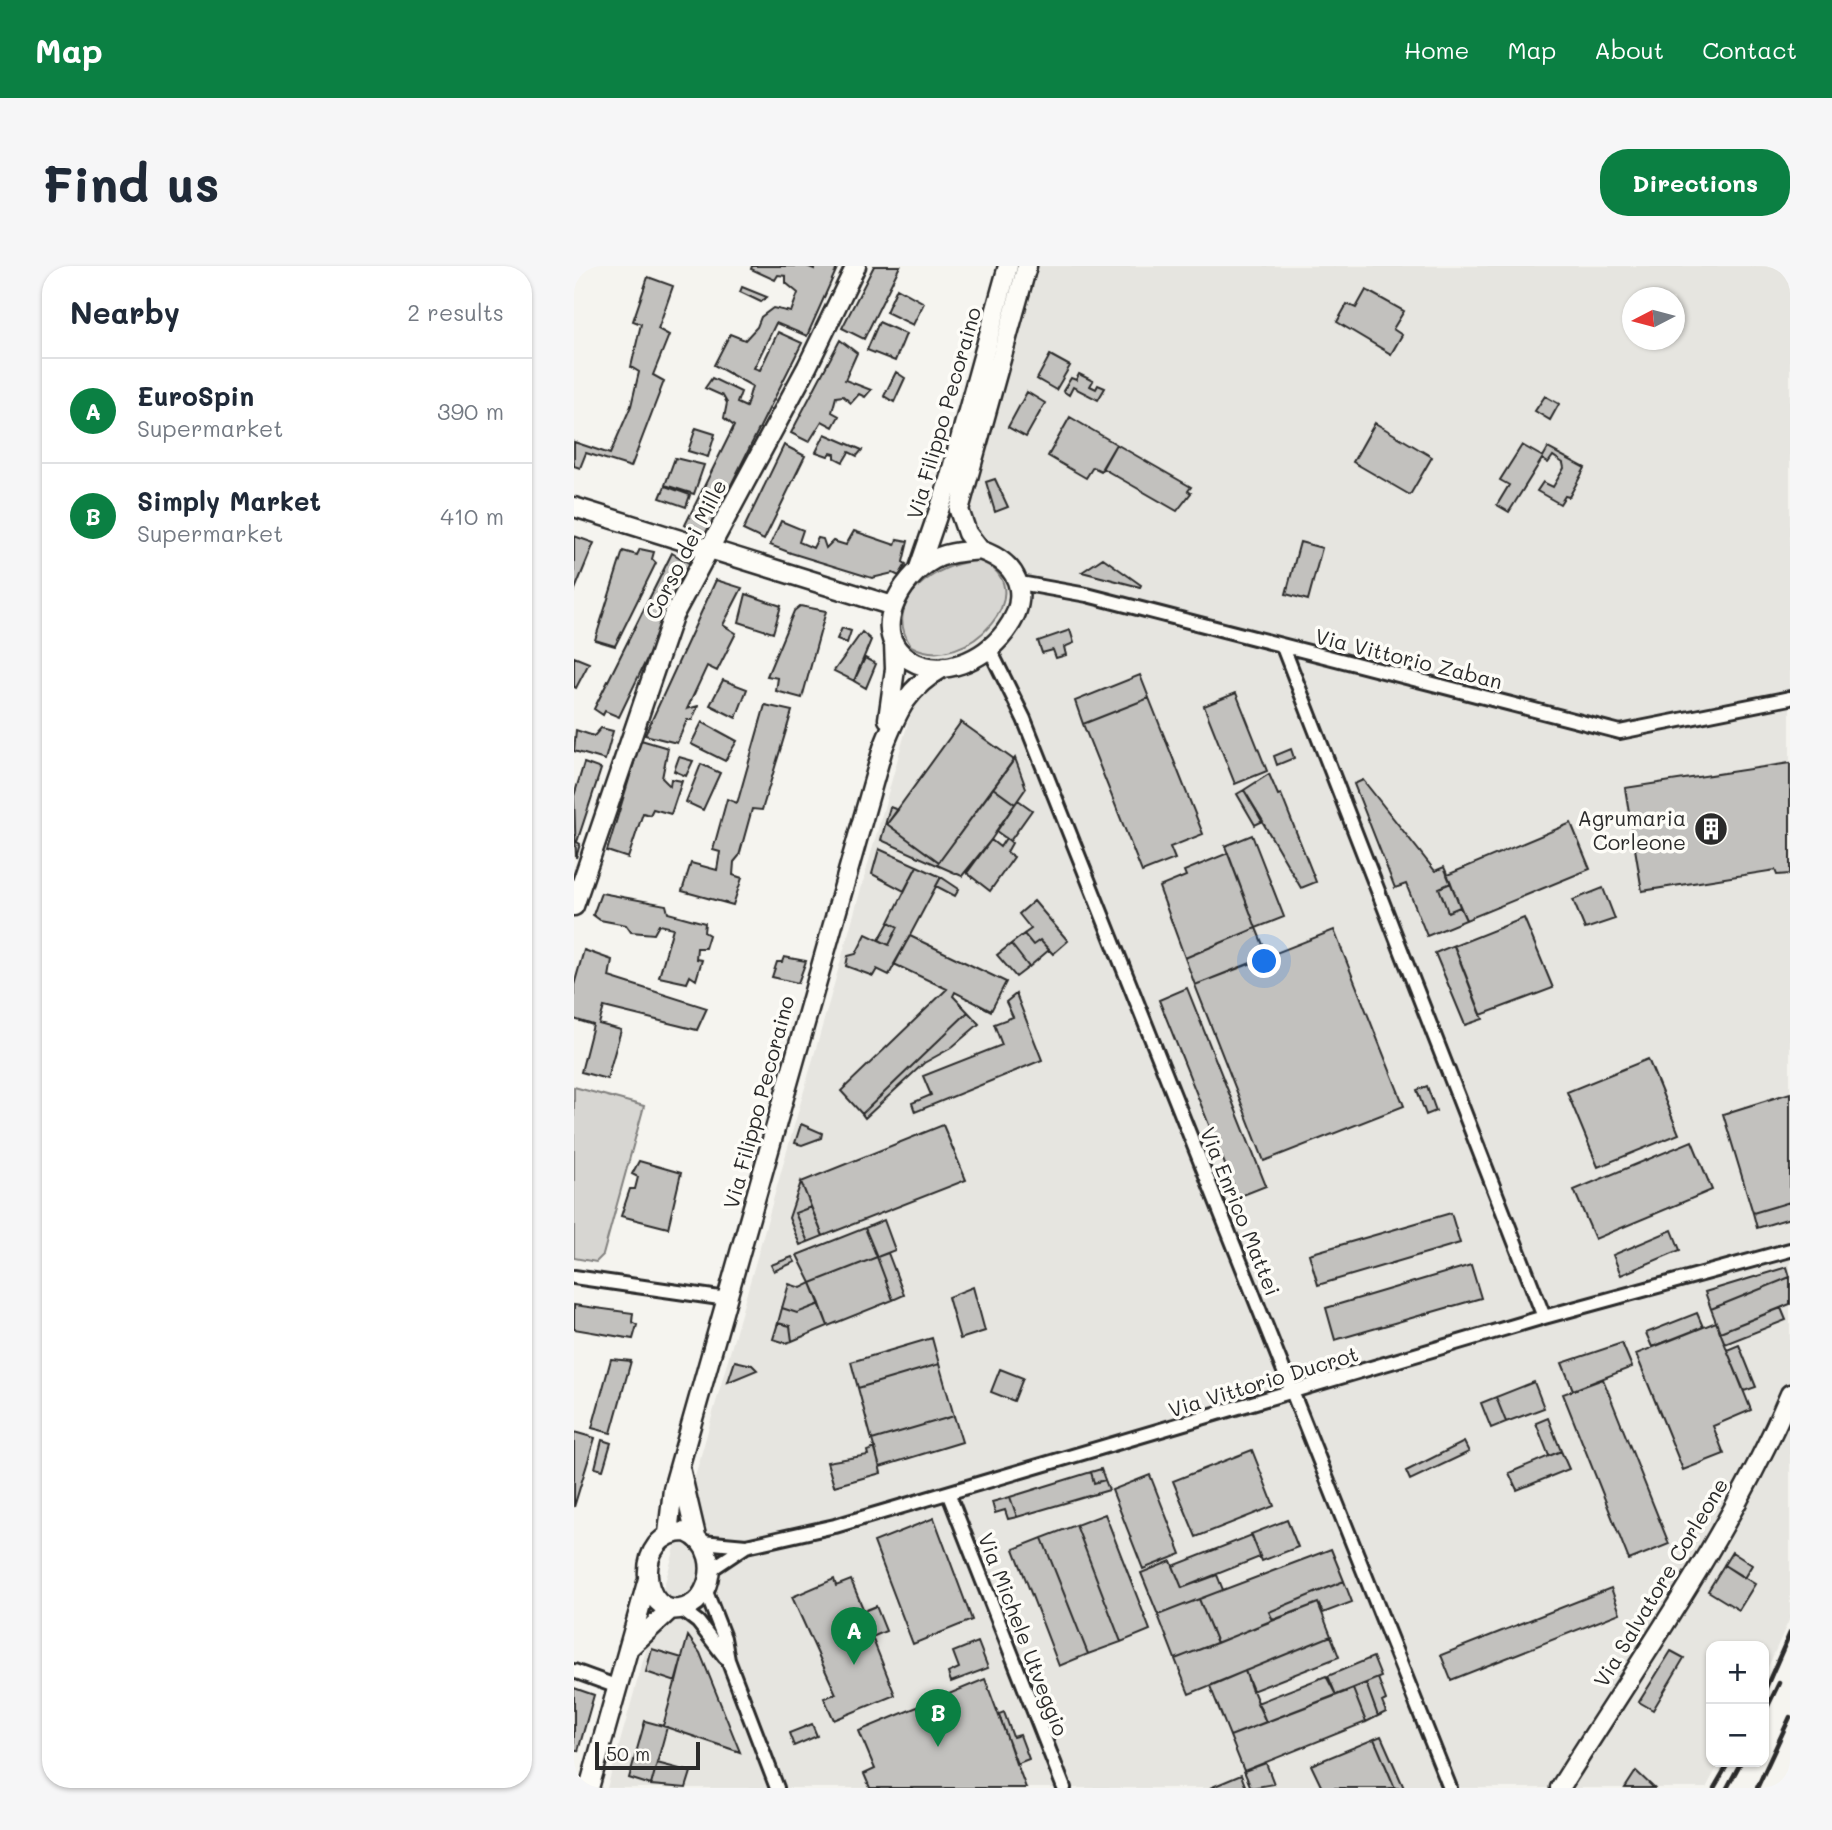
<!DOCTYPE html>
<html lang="en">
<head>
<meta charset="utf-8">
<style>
  body { margin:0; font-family:Mali,sans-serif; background:#f6f6f7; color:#1f2937 }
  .controls { position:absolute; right:21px; bottom:21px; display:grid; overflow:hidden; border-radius:14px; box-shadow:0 2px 5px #0004 }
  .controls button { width:63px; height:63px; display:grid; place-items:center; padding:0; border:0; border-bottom:2px solid #e0e1e3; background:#fff; color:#1f2937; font:35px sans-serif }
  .compass { position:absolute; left:1048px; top:21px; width:63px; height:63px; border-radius:50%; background:#fff; box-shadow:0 2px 5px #0004; rotate:264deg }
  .scale { position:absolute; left:21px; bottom:18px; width:105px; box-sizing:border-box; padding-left:7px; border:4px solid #2b2b2b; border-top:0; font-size:19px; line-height:24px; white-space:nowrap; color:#2b2b2b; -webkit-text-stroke:5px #fdfcf7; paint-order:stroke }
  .you { position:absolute; left:691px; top:696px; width:24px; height:24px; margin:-18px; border:5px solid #fff; border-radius:50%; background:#1a73e8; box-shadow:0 0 0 10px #1a73e833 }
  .badge { display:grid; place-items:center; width:46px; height:46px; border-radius:50%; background:#0b8043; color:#fff; font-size:23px; font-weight:700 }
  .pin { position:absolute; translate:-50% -58px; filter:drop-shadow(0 2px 4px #0008) }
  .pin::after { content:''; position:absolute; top:37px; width:24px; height:21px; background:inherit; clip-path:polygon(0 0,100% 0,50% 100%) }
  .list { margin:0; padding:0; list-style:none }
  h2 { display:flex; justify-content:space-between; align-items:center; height:91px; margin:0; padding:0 28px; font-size:30px }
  h2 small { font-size:23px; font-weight:400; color:#747a83 }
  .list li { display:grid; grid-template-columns:46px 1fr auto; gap:21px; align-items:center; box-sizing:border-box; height:105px; padding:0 28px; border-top:2px solid #e0e1e3 }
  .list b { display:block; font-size:26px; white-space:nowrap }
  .list p { margin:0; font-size:23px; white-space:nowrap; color:#747a83 }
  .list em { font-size:23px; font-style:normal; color:#747a83 }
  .map { position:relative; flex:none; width:1216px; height:1522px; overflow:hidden; border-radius:28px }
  header { display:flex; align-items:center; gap:42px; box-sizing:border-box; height:98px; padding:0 35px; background:#0b8043; color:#fff }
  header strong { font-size:33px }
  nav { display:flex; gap:38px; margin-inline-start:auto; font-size:24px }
  .intro { display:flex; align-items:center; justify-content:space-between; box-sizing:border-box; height:168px; padding:0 42px }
  h1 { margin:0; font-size:49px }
  .button { padding:18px 32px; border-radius:28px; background:#0b8043; color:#fff; font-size:24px; font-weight:700 }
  main { display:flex; gap:42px; padding:0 42px }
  aside { flex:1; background:#fff; border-radius:28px; box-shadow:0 2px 5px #0004 }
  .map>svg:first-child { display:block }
  .built { fill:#e6e5e0; fill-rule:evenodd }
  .green { fill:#d7d6d2; stroke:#81807e; stroke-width:2 }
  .building { fill:#c2c1be; stroke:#2b2b2b; stroke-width:2 }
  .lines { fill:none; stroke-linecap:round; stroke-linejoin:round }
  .street-casing { stroke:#2b2b2b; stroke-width:18 }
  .secondary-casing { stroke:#2b2b2b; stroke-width:23 }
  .street { stroke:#fdfcf7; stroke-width:12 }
  .secondary { stroke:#fdfcf7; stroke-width:18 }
  .rail { stroke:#2b2b2b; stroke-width:4.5 }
  .labels { text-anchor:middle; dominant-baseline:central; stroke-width:7; stroke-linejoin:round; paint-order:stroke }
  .street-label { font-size:21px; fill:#2b2b2b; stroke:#fdfcf7 }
  .poi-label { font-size:21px; fill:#2b2b2b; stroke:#fdfcf7; text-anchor:end }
</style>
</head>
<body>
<header>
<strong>Map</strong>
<nav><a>Home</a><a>Map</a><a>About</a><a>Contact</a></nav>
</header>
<div class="intro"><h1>Find us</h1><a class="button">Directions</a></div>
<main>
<aside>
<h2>Nearby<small>2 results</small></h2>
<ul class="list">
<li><span class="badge">A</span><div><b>EuroSpin</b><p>Supermarket</p></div><em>390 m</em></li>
<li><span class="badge">B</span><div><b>Simply Market</b><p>Supermarket</p></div><em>410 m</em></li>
</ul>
</aside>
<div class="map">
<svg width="1216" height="1522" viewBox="0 0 1216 1522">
  <rect width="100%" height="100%" fill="#f5f4ef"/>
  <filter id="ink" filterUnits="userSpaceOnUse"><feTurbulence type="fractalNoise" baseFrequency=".0143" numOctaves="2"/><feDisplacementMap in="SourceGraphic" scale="14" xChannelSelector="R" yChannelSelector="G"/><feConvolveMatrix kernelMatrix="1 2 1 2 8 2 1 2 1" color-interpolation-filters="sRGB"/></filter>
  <g filter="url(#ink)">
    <path class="built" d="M463,0H1216V1352L1190,1410V1380H1137V1496H1146L1132,1522H33ZM1058,32H1100V74H1058Z"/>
    <path class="green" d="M405,295C471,319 394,411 337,380C306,335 364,295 405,295Z
      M0,821L70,840L29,989L22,996L0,992Z"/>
    <path class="building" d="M178,0H233L240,3V0H264L233,70L202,57L180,102L186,104L204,66L228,77L131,271L111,259L160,160L150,152L153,137L149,130L131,122L138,112L167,126L163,137L172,141L178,120L140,99L156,68L171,74L183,61L187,51L199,42L217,46L224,27L212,17V10L204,9L201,14L177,3Z
      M300,0H326L290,73L268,62Z
      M74,11L99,20L84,63L95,69L79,109L90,115L57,201L12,187L6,202L0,200V176L36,188L57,140L65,106L57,101L67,58L59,55Z
      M168,21L193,31L187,36L166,26Z
      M323,22L350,37L339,59L312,46Z
      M792,24L830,45L819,63L828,69L817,88L763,56L773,38L782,42Z
      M305,56L332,68L321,95L293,84Z
      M266,74L283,87L271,114L297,124L291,131L285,128L277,137L269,130L262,131L258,146L265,150L259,161L248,155L235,176L217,167Z
      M476,89L496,100L482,124L463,113Z
      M322,106L331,112L320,136L310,130Z
      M505,108L519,115L516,120L522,123L524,119L531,122L524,134L499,121L495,129L489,125L497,112L502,114Z
      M453,126L471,137L452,171L434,161Z
      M971,130L985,138L976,154L961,145Z
      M496,151L542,178L527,205L519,201L512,212L474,190Z
      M801,157L858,191L836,229L779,196Z
      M122,162L141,168L134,191L114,185Z
      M251,168L288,184L283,190L275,186L269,196L261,192V188L257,187L254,190L242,186Z
      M542,178L617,221L614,225L617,227L603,245L528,202Z
      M210,179L231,190L190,274L169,264Z
      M948,179L969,191L974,182L1011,202L995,231L991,230L986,238L963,225L969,216L979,221L990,202L989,197L979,190L974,197L968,193L935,246L923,239L935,219L926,214Z
      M101,192L130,199L120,228L91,219Z
      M421,213L434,241L421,246L412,216Z
      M91,220L116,229L112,241L86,232Z
      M207,255L229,264L225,276L239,282L244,272L249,273L252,282L259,275L272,279L280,265L321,279L323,273L334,275L329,296L332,298L325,310L319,307L298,312L217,287L196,279Z
      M0,270L20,277L0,326Z
      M726,276L748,282L734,334L712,328Z
      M66,283L80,286L78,293L82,297L41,380L21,374L49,285L63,289Z
      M98,287L118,299L45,451L31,445L29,449L20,443Z
      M529,292L567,319L566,321L508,306Z
      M142,314L168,322L149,359L162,367L143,405L133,400L113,443L124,440L118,454H113L103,477L71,469Z
      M172,328L207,340L199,367L165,356Z
      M226,340L252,345L228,432L202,425L204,412L193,410L220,345Z
      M268,362L277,365L273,377L263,373Z
      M496,364L500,377L490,381L492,389L482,392L479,384L468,387L464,375Z
      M288,366L297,374L280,415L260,405Z
      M0,391L15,397L2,422L0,421Z
      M291,392L302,398L292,422L280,415Z
      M566,409L575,432L509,458L501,435Z
      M149,414L173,423L162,452L136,439Z
      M662,427L693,505L661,518L630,440Z
      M575,432L629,568L596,581L601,593L568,606L509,458Z
      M191,439L218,445L188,544L178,543L165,590L160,596L159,609L168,612L159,639L108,625L117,597L143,604L146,586L139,584L153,533L163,537L165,531Z
      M128,456L163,475L151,495L117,478Z
      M387,456L440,494L365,596L313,558Z
      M27,462L39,465L31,494L0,485L2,464L20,470Z
      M67,474L94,482L88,512L96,520L97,513L108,515L97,548L79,543L76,549L69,547L54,592L33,585Z
      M717,483L720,492L703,499L700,490Z
      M105,491L119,495L112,510L100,505Z
      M441,492L452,522L441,538L419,522Z
      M10,497L27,503L3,576L6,578L2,592L0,530Z
      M1216,497V608L1203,609L1201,604L1068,625L1051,522Z
      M127,498L146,507L129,544L112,536Z
      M695,508L704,529L707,528L742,616L727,622L670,524Z
      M789,514L861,605L870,601L877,617L865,622L874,646L886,641L892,654L853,670L832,618L821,622L780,518Z
      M419,522L441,538L417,574L388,610L363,599Z
      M670,524L689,555L681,559L663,528Z
      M444,534L458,544L436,575L422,565Z
      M316,541L324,544L313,558L365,596L363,599L307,574Z
      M997,557L1016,603L892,654L873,609Z
      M678,569L710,651L682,662L651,580Z
      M432,572L438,577L433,586L440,591L416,625L393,607L417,574L426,581Z
      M305,583L343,600L330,625L298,608Z
      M654,587L682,662L611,692L585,621L612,610L610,605Z
      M343,600L367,611L315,709L303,703L299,710L272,700L274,690L282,688L292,668L315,679L324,661L315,656Z
      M367,611L385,623L381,630L362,620Z
      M877,617L886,641L874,646L865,622Z
      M1029,622L1041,653L1011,663L999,634Z
      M27,627L92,639L94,647L131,657L130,666L135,669L131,682H123L122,693L128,694L122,714L116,710L113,717L85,711L99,662L85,659L80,668L57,666L52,659L26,654L19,649Z
      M460,635L494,675L479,688L466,674L459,679L450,668L457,663L445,648Z
      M950,652L979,722L907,749L880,680Z
      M315,656L324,661L315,679L305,674Z
      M682,662L694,691L621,719L611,692Z
      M760,664L830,840L690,895L621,719Z
      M450,668L459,679L466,674L475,684L455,701L437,678Z
      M336,670L432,716L417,745L381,726L379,730L394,746L288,848L267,825L373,723L320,698Z
      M437,678L455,701L442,711L423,689Z
      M880,679L909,753L891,759L861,687Z
      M10,684L38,694L35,711L133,742L123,764L30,741L25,758L47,764L33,813L7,806L19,759L0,753V719Z
      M210,691L232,695L224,717L198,711L203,696H208Z
      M613,722L692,920L664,931L585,734Z
      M442,728L468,794L341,846L338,837L357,829L349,810L428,779L420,758L439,751L432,736Z
      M394,746L405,758L377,782L350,797L291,852L288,848Z
      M1074,793L1105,868L1024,901L993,826Z
      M853,820L862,845L852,849L843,824Z
      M1216,827V936L1179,947L1149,848Z
      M227,858L248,867L247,872L228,879L221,877Z
      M369,859L392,914L249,970L227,916Z
      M1118,875L1138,924L1021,973L1000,924Z
      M65,895L107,907L94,962L47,950L56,923H61L64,911L58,908Z
      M227,916L237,941L221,947L234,976L226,979L215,952Z
      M1216,936V952L1183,962L1179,947Z
      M237,941L249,970L234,976L221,947Z
      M877,947L886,977L744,1019L735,988Z
      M310,954L321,984L303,991L291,962Z
      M291,962L303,991L237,1017L223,989Z
      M1098,964L1106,984L1047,1009L1039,989Z
      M314,987L330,1029L319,1034L303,991Z
      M218,991L221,996L200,1005L197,999Z
      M303,991L319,1034L254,1060L237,1017Z
      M897,999L907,1032L761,1074L752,1042Z
      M1213,1001L1216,1011L1137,1043L1131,1026Z
      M1216,1011V1038L1146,1066L1137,1043Z
      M237,1017L246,1038L223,1047L208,1042L215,1018L227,1022Z
      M399,1021L411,1065L386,1073L374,1031Z
      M246,1038L254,1060L218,1075L216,1060L204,1057L208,1042L223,1047Z
      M0,1039L59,1047L58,1056L63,1059L59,1073L0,1063Z
      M1207,1042L1212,1054L1151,1078L1146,1066Z
      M1123,1047L1129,1061L1078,1081L1072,1067Z
      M1142,1056L1177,1144L1139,1160L1150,1188L1109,1204L1062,1088Z
      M204,1057L216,1060L218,1075L212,1077L199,1073Z
      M358,1072L365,1098L284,1122L277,1096Z
      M1048,1077L1058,1101L999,1124L988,1097Z
      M1165,1079L1182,1121L1170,1125L1153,1084Z
      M37,1093L57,1095L37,1167L18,1162Z
      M161,1095L178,1099L183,1104L154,1116Z
      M365,1098L380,1150L298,1174L284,1122Z
      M426,1103L449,1112L440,1135L417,1126Z
      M1029,1113L1095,1278L1055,1294L989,1128Z
      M960,1116L970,1142L932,1156L922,1131Z
      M922,1131L932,1156L917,1162L907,1137Z
      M380,1150L388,1176L306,1201L298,1174Z
      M974,1152L987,1185L975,1190L962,1157Z
      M0,1166L21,1172L0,1241Z
      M28,1174L37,1177L29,1204L21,1202Z
      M890,1176L895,1186L836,1214L832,1205Z
      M301,1182L307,1207L260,1220L253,1196L294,1189L293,1185Z
      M678,1184L700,1240L622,1271L599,1215Z
      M987,1185L995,1203L943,1224L935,1207Z
      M527,1203L531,1214L520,1217L517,1206Z
      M517,1206L520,1217L531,1214L535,1224L443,1251L436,1231Z
      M576,1209L607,1288L569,1303L538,1224Z
      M436,1231L443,1251L434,1253L431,1244L421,1247L418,1236Z
      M531,1248L576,1364L547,1376L502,1259Z
      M360,1252L398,1354L339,1378L300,1276Z
      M713,1254L724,1281L688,1295L677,1268Z
      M502,1259L547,1376L514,1388L468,1272Z
      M678,1269L686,1291L608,1322L599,1300Z
      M468,1272L514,1388L485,1400L440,1283Z
      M757,1283L770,1315L695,1346L699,1354L643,1377L625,1333Z
      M1158,1286L1178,1299L1170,1312L1150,1299Z
      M597,1295L608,1322L643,1309L649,1324L584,1349L567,1307Z
      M1150,1299L1181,1318L1165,1344L1134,1325Z
      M260,1313L262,1320L277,1314L290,1345L302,1340L312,1365L298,1371L321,1429L260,1454L250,1432L262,1428L218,1331Z
      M770,1315L778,1336L749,1347L744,1337L699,1354L695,1346Z
      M1037,1322L1046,1347L877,1414L867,1389Z
      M625,1333L643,1377L601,1393L584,1349Z
      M744,1337L757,1370L615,1428L601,1393Z
      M114,1370L126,1387L166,1486L89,1460Z
      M757,1370L765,1391L678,1425L671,1405Z
      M404,1376L414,1402L377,1416L374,1407L385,1402L379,1386Z
      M78,1383L108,1392L102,1416L72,1406Z
      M1097,1385L1110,1392L1079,1444L1065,1436Z
      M799,1391L807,1411L762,1429L754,1410Z
      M671,1405L692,1456L656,1470L636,1420Z
      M752,1410L762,1429L692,1456L683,1437Z
      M804,1412L812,1434L808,1436L812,1446L804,1450L792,1417Z
      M411,1413L452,1522H296L290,1508L301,1503L285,1465Z
      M792,1417L804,1450L792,1456L779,1423Z
      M0,1422L20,1429L4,1485L0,1483Z
      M779,1423L792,1456L670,1505L656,1470Z
      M430,1446L439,1471L446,1469L455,1493L442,1498L425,1448Z
      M71,1455L93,1461L77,1519L55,1512Z
      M238,1458L243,1470L220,1480L215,1467Z
      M807,1470L826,1513L830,1522H821L800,1473Z
      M800,1473L821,1522H748L737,1499Z
      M83,1497L117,1506L112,1522L77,1519Z
      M692,1497L700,1518L677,1522L670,1505Z
      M1062,1505L1080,1522H1051Z
      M667,1509L672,1522H636Z"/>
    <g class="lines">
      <g class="street-casing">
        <path id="street" d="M446,317L513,329L1046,466L1216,432
          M709,381L970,1051
          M416,384L450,453L876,1522
          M0,1011L153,1033
          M375,1229L490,1522
          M128,1276L172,1280L261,1260L970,1051L1216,984
          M136,1304L172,1280
          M131,1323L150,1372L154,1394L203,1522
          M107,1343L124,1356L151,1391
          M0,1405L44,1421"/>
      </g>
      <g class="secondary-casing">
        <path id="secondary" d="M0,241L319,340
          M406,284C502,318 400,432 336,394C293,368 327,311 359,294C373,286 390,286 406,284Z
          M406,284L393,267L385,244L453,0
          M344,305L373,221L434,0
          M314,453L321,403L320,377
          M0,640L99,350L233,101L282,0
          M106,1202L122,1270
          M112,1266C136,1276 141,1303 130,1325C126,1333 119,1339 110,1342C65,1355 58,1265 112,1266Z
          M94,1268L99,1223L309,482C324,444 333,422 370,401
          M54,1383L97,1343
          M15,1522L74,1313
          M986,1522C1066,1394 1156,1268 1216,1128"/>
      </g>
      <use href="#street" class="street"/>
      <use href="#secondary" class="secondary"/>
      <path class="rail" d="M1190,1426L1216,1367
        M1190,1448L1205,1417
        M1140,1522L1155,1496
        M1153,1522L1167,1496
        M1183,1522L1216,1451"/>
    </g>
  </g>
  <defs>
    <g id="building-disc" transform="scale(1.75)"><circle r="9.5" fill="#2b2b2b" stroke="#fdfcf7"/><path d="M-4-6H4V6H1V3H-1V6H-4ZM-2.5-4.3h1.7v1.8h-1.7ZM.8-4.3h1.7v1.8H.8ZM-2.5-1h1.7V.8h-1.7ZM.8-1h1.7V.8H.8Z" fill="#fff"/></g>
  </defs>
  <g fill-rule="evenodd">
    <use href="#building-disc" x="1137" y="563"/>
  </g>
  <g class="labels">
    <g class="street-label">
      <text transform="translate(369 147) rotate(-74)">Via Filippo Pecoraino</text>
      <text transform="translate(111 283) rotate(-63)">Corso dei Mille</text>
      <text transform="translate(835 392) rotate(14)">Via Vittorio Zaban</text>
      <text transform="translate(184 836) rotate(-75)">Via Filippo Pecoraino</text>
      <text transform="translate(667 945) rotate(68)">Via Enrico Mattei</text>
      <text transform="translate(689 1115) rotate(-17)">Via Vittorio Ducrot</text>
      <text transform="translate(1086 1316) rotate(-59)">Via Salvatore Corleone</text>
      <text transform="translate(450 1368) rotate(69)">Via Michele Utveggio</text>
    </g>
    <g class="poi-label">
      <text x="1112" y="551">Agrumaria<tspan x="1112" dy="24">Corleone</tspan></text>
    </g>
  </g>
</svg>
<div class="controls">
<button>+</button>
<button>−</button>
</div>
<svg class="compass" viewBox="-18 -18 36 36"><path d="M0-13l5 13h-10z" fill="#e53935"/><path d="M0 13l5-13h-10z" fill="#747a83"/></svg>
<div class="scale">50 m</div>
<div class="you"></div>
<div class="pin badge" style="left:280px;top:1399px">A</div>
<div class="pin badge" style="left:364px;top:1481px">B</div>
</div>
</main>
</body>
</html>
